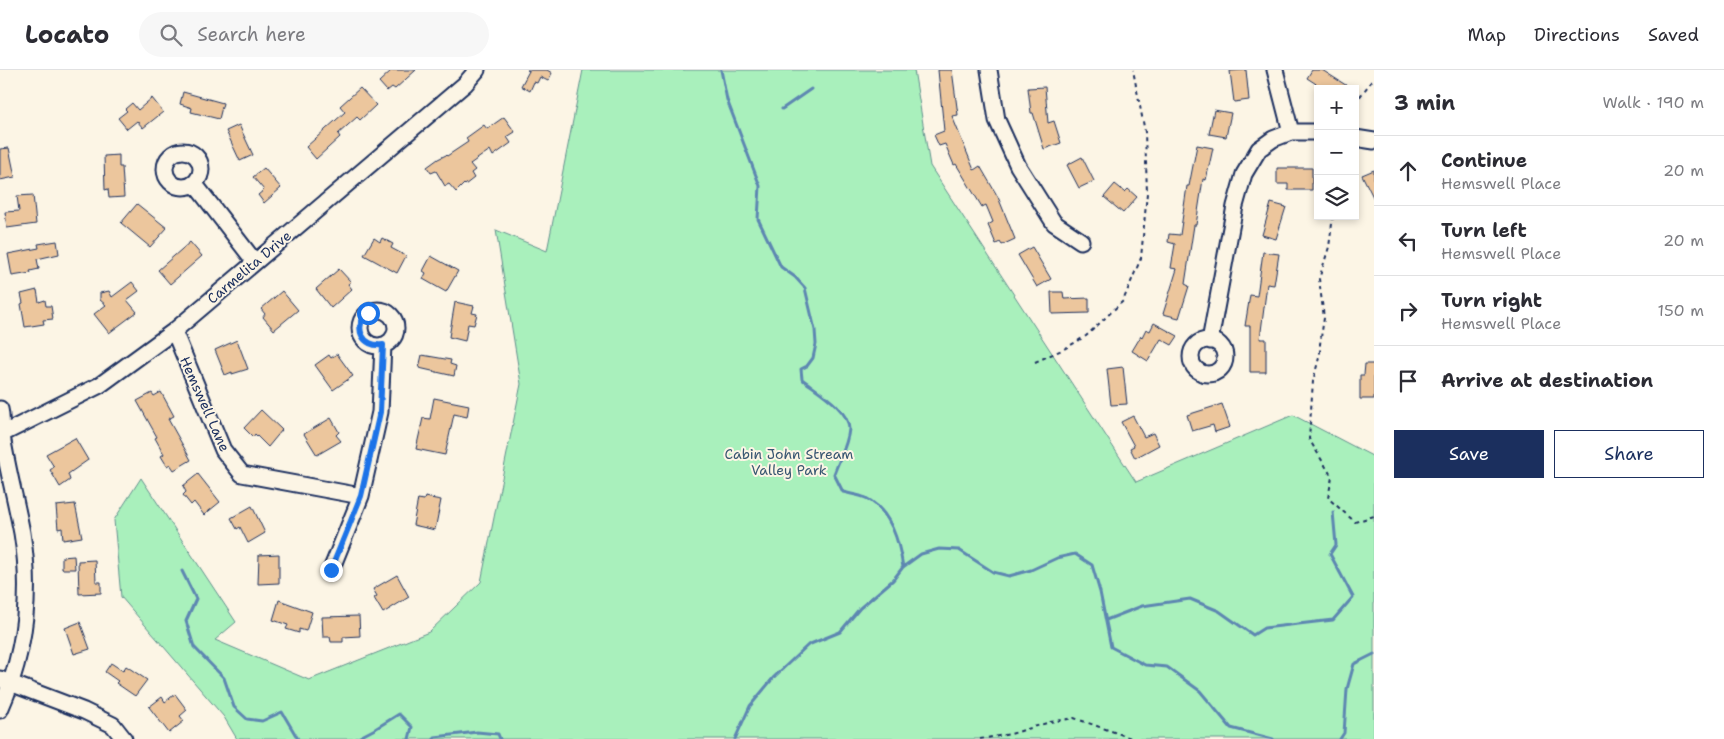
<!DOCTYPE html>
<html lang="en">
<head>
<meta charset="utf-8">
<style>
  body { margin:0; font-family:"Shantell Sans",sans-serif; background:#f7f7f7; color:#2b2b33 }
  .controls { position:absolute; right:15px; top:15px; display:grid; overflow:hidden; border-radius:0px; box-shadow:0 2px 8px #0003 }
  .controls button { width:45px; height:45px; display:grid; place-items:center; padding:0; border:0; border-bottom:1px solid #e1e1e2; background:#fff; color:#2b2b33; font:25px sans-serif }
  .stop { position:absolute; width:15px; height:15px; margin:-11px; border:4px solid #1a73e8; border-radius:50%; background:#fff }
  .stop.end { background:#1a73e8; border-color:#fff; box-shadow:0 1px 5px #0008 }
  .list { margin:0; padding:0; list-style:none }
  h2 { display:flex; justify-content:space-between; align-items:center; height:65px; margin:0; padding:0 20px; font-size:21px }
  h2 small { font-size:16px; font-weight:400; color:#7c7c81 }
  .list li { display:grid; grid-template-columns:32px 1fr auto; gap:15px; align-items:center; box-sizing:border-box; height:70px; padding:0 20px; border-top:1px solid #e1e1e2 }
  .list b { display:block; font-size:19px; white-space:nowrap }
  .list p { margin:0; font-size:16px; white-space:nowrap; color:#7c7c81 }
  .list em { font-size:16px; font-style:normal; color:#7c7c81 }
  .actions { display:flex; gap:10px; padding:15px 20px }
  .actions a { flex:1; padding:11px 0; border:1px solid #1b2f5e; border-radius:0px; text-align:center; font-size:18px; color:#1b2f5e }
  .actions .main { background:#1b2f5e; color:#fff }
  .icon { flex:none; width:28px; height:28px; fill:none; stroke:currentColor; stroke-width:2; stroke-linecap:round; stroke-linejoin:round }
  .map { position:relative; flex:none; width:1374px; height:669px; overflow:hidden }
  header { display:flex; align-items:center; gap:30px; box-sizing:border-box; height:70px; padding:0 25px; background:#fff; border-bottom:1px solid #e1e1e2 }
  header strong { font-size:24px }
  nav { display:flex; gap:28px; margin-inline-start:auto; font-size:18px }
  .search { width:350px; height:45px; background:#f7f7f7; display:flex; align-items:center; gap:12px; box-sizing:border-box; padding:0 18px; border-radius:28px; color:#7c7c81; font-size:19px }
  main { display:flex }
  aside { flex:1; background:#fff }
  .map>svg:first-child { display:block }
  .green { fill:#a9f0bc; stroke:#62908d }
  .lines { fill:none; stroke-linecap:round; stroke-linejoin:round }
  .stream { stroke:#5d87b1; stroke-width:3 }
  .building { fill:#ecc69d; stroke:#1b2f5e }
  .minor-casing { stroke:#1b2f5e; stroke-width:19 }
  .path { stroke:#1b2f5e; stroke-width:2; stroke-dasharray:4 4; stroke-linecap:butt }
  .minor { stroke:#fcf5e5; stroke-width:15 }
  .route { stroke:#1a73e8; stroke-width:6 }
  .labels { text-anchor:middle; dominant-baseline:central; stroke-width:4; stroke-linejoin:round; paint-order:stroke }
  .street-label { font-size:14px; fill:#1b2f5e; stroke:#fcf5e5 }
  .park-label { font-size:14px; fill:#375671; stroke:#fcf5e5 }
</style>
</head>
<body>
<header>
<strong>Locato</strong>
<div class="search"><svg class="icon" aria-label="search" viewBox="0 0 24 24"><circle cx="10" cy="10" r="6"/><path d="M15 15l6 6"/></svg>Search here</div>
<nav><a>Map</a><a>Directions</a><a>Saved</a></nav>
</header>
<main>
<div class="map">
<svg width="1374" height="669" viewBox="0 0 1374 669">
  <rect width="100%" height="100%" fill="#fcf5e5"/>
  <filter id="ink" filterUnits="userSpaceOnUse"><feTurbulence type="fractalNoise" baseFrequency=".02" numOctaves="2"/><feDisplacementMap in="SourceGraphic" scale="10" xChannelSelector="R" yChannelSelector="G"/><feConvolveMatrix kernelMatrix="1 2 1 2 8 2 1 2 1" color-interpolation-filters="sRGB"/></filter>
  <g filter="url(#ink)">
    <path class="green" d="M583,0H914L930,96L1136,412L1293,345L1374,387V669H237L224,647L121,527L114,450L141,408L236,552L215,570L309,610L429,562L481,512L521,314L496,160L547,181Z"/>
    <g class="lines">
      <path class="stream" d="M721,0L727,30L760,116L758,149L781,197L795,207L805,218L815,260L816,274L813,288L807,296L801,299L802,309C816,320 849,339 849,359C848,374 839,390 834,404L843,422C850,424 859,425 866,428C891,441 899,472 903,497
        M782,39L811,19
        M182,501L196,529L186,551L194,577L224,608L234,637L247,649L262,651L282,642L298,669
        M1106,550L1142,536L1190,529L1219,541L1253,565L1264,558L1333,550L1353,527L1330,484L1336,475L1333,442
        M356,669L375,659L399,644L412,657L409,669
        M434,669L435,667L477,662L498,664L500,669
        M735,669L750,636L774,607L808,575L840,562L860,538L893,510L903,497L921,484L939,479L959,480L993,502L1009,506L1031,500L1057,488L1075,484L1092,495L1100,522L1111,577L1145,595L1167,597L1200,621L1231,658L1273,669
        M1340,669L1344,663L1347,619L1354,594L1374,584"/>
    </g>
    <path class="building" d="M392,0H416L395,19L392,17L387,21L379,12Z
      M527,0H547L552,3L548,11L540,7L537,13L534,12L530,21L521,16L529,1Z
      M938,0H952L958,45L952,46L974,100L980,96L998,127L1015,169L1002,175L1000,172L996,174L988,155L993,152L986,135L982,137L956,94L954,95L945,74L939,76L934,65L944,61Z
      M1246,0L1249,30L1234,32L1230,1Z
      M1312,0H1322L1352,19H1324L1307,8Z
      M1045,17L1048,53L1054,51L1061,73L1044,79L1033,43H1031L1028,18Z
      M360,18L376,35L360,50L357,47L338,64L340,67L316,89L306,77L345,42L340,36Z
      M183,22L223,33L219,49L191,42L192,38L180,34Z
      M152,28L163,42L143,58L137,51L127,59L118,48L127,41L125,39L132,33L138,40Z
      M1214,40L1231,43L1226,67L1209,64Z
      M504,47L515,62L507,67L511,73L493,86L490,80L470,94L475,100L471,103L474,108L465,115L464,114L456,122L449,114L445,116L436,101L431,103L427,97L438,89L446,85L447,86L468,72L466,68L484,55L487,59Z
      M239,55L253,85L240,91L226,61Z
      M1197,75L1213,78L1206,110L1203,109L1196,155H1194L1185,214L1189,216L1179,248L1163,244L1177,199L1171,198L1175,174L1168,172L1169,164L1180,165L1187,116H1189Z
      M9,78L15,107L0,110V79Z
      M119,85V97H122L124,127L109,128L108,119L105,120L104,86Z
      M1082,87L1094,111L1079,118L1067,95Z
      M264,98L281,118L264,133L258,125L264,120L253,107Z
      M1277,98H1312V120H1288V114H1277Z
      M1374,100V129L1362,105Z
      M1115,114L1125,122L1128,119L1137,127L1123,143L1104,127Z
      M33,125L36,154L7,158L5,142L19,141L17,126Z
      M1271,133L1286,137L1276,169L1262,165Z
      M137,134L167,158L150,177L121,153Z
      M374,168L380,172L382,168L393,174L391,178L406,186L397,203L364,185Z
      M57,171L59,184L37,189L39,199L30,201L31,203L12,206L8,184L39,178L38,174Z
      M190,172L202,186L170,214L158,200Z
      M1032,177L1051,209L1037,217L1018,185Z
      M1263,182L1279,184L1274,215L1267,214L1260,269H1266V302H1250V256H1245L1250,225L1257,226Z
      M431,186L458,201L446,222L423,209L426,203L423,201Z
      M339,199L351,212L348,214L352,219L331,238L316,219Z
      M132,212L139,221L127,230L137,242L109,263L94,244L106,235L100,230V223L109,221L112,227Z
      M37,220L39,232L45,230L46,236H51L53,249L43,250L44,254L25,257L21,234L23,233L21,224Z
      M282,221L298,240L274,260L263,247L265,244L261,239Z
      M1051,222H1063L1064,229L1089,228V243L1052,244Z
      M455,232L474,236L472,243L477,244L474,255L468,254L465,271L449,267Z
      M1154,253L1178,266L1172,275L1161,269L1148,291L1132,281L1141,266L1142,267L1146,259L1150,261Z
      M237,270L248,299L232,304V302L225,305L215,280Z
      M337,284L353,306L333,320L315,295L329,285L331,288Z
      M422,285L451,290L450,294L456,296L454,306L419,298Z
      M1365,294H1374V329H1360V305H1364Z
      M1123,297L1127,334L1111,335L1107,299Z
      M161,322L174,346L168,349L191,390L174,400L170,394L167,396L161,386L164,384L155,368L157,367L137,331L152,323L154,326Z
      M434,328L469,335L467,347L454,344L445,385L416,379L423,348L430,349Z
      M1222,334L1230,357L1215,362L1213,355L1192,361L1187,345Z
      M261,340L282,360L268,377L255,364L253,367L244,358Z
      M1133,346L1144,367L1153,363L1159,375L1135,388L1130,378L1134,376L1121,352Z
      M331,348L339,362L336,365L341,371L317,385L304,364Z
      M75,368L88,390L68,404L70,410L60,417L50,400L54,397L46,384Z
      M198,404L220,432L204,445L194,432L191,435L183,425L186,422L183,416Z
      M425,427L441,430L435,460L413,455L418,429L424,430Z
      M75,434L82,467L63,470L62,458L58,459L56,436Z
      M252,436L265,463L248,473L240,457L237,459L231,448Z
      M279,484V513L258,514L259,485Z
      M74,486L75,499H62V487Z
      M95,490L96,512H101V523L79,524L78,491Z
      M397,505L409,527L383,543L374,528L377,526L373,519Z
      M279,530L312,542L306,561L299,559V563L286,559L288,555L273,550Z
      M359,546L360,566L343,567V572H331L330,567H323L322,547Z
      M80,552L90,579L74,584L65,558Z
      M111,593L123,601L126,596L147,610L135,626L116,613L118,611L105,602Z
      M175,624L187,640L180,646L184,651L169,663L149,637L162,627L165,632Z"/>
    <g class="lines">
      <g class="minor-casing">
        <path id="minor" d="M989,0L997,50L1018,96L1054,153L1081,171
          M1275,0L1291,62
          M1355,68L1374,71
          M165 99a18 18 0 1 1 36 0a18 18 0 1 1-36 0Z
          M194,113L255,192
          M360 258a18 18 0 1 1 36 0a18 18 0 1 1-36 0Z
          M174,261L223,380L242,404L361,426
          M1191 287a17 17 0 1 1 34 0a17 17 0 1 1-34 0Z
          M1210,271L1235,136L1244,104L1259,79L1273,69L1291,62H1318
          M0,339C2,347 1,356 2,365C7,398 16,431 22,463C32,524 25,584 0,640
          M0,365L100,315L174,261L465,14L477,0
          M331,500L361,426L380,342L383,275
          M0,609L84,641L113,655L124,669"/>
      </g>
      <path class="path" d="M1355,33L1374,8
        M1333,146L1329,177L1319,209L1324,248L1320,274V284L1313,311L1309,369L1332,407L1328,428L1355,452L1374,446
        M1035,292L1064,279L1086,266L1123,231L1141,188L1147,123L1145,62L1133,0
        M980,669L1011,664L1050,652L1074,648L1134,669"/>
      <use href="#minor" class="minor"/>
    </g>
  </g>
  <g class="lines" filter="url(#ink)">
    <path class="route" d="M331,500L361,426L380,342L383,275C363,278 352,257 368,243"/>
  </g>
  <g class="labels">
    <g class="street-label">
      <text transform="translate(249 197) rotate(-40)">Carmelita Drive</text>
      <text transform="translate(205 334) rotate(66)">Hemswell Lane</text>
    </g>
    <g class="park-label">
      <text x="789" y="384">Cabin John Stream<tspan x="789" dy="16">Valley Park</tspan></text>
    </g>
  </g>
</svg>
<div class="controls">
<button>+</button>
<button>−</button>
<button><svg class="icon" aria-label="layers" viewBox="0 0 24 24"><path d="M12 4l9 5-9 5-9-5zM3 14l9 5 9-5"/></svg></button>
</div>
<div class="stop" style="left:368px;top:243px"></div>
<div class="stop end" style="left:331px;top:500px"></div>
</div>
<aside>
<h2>3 min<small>Walk · 190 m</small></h2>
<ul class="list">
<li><svg class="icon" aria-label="ahead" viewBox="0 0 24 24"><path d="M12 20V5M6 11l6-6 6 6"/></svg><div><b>Continue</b><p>Hemswell Place</p></div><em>20 m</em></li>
<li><svg class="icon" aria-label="left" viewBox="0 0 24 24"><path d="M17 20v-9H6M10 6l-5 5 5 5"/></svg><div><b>Turn left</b><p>Hemswell Place</p></div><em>20 m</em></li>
<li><svg class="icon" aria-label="right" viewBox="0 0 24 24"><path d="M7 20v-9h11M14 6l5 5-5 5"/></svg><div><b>Turn right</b><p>Hemswell Place</p></div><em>150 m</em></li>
<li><svg class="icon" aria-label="arrive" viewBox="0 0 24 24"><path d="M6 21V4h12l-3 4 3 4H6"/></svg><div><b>Arrive at destination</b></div></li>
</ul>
<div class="actions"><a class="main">Save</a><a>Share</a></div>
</aside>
</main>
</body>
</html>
